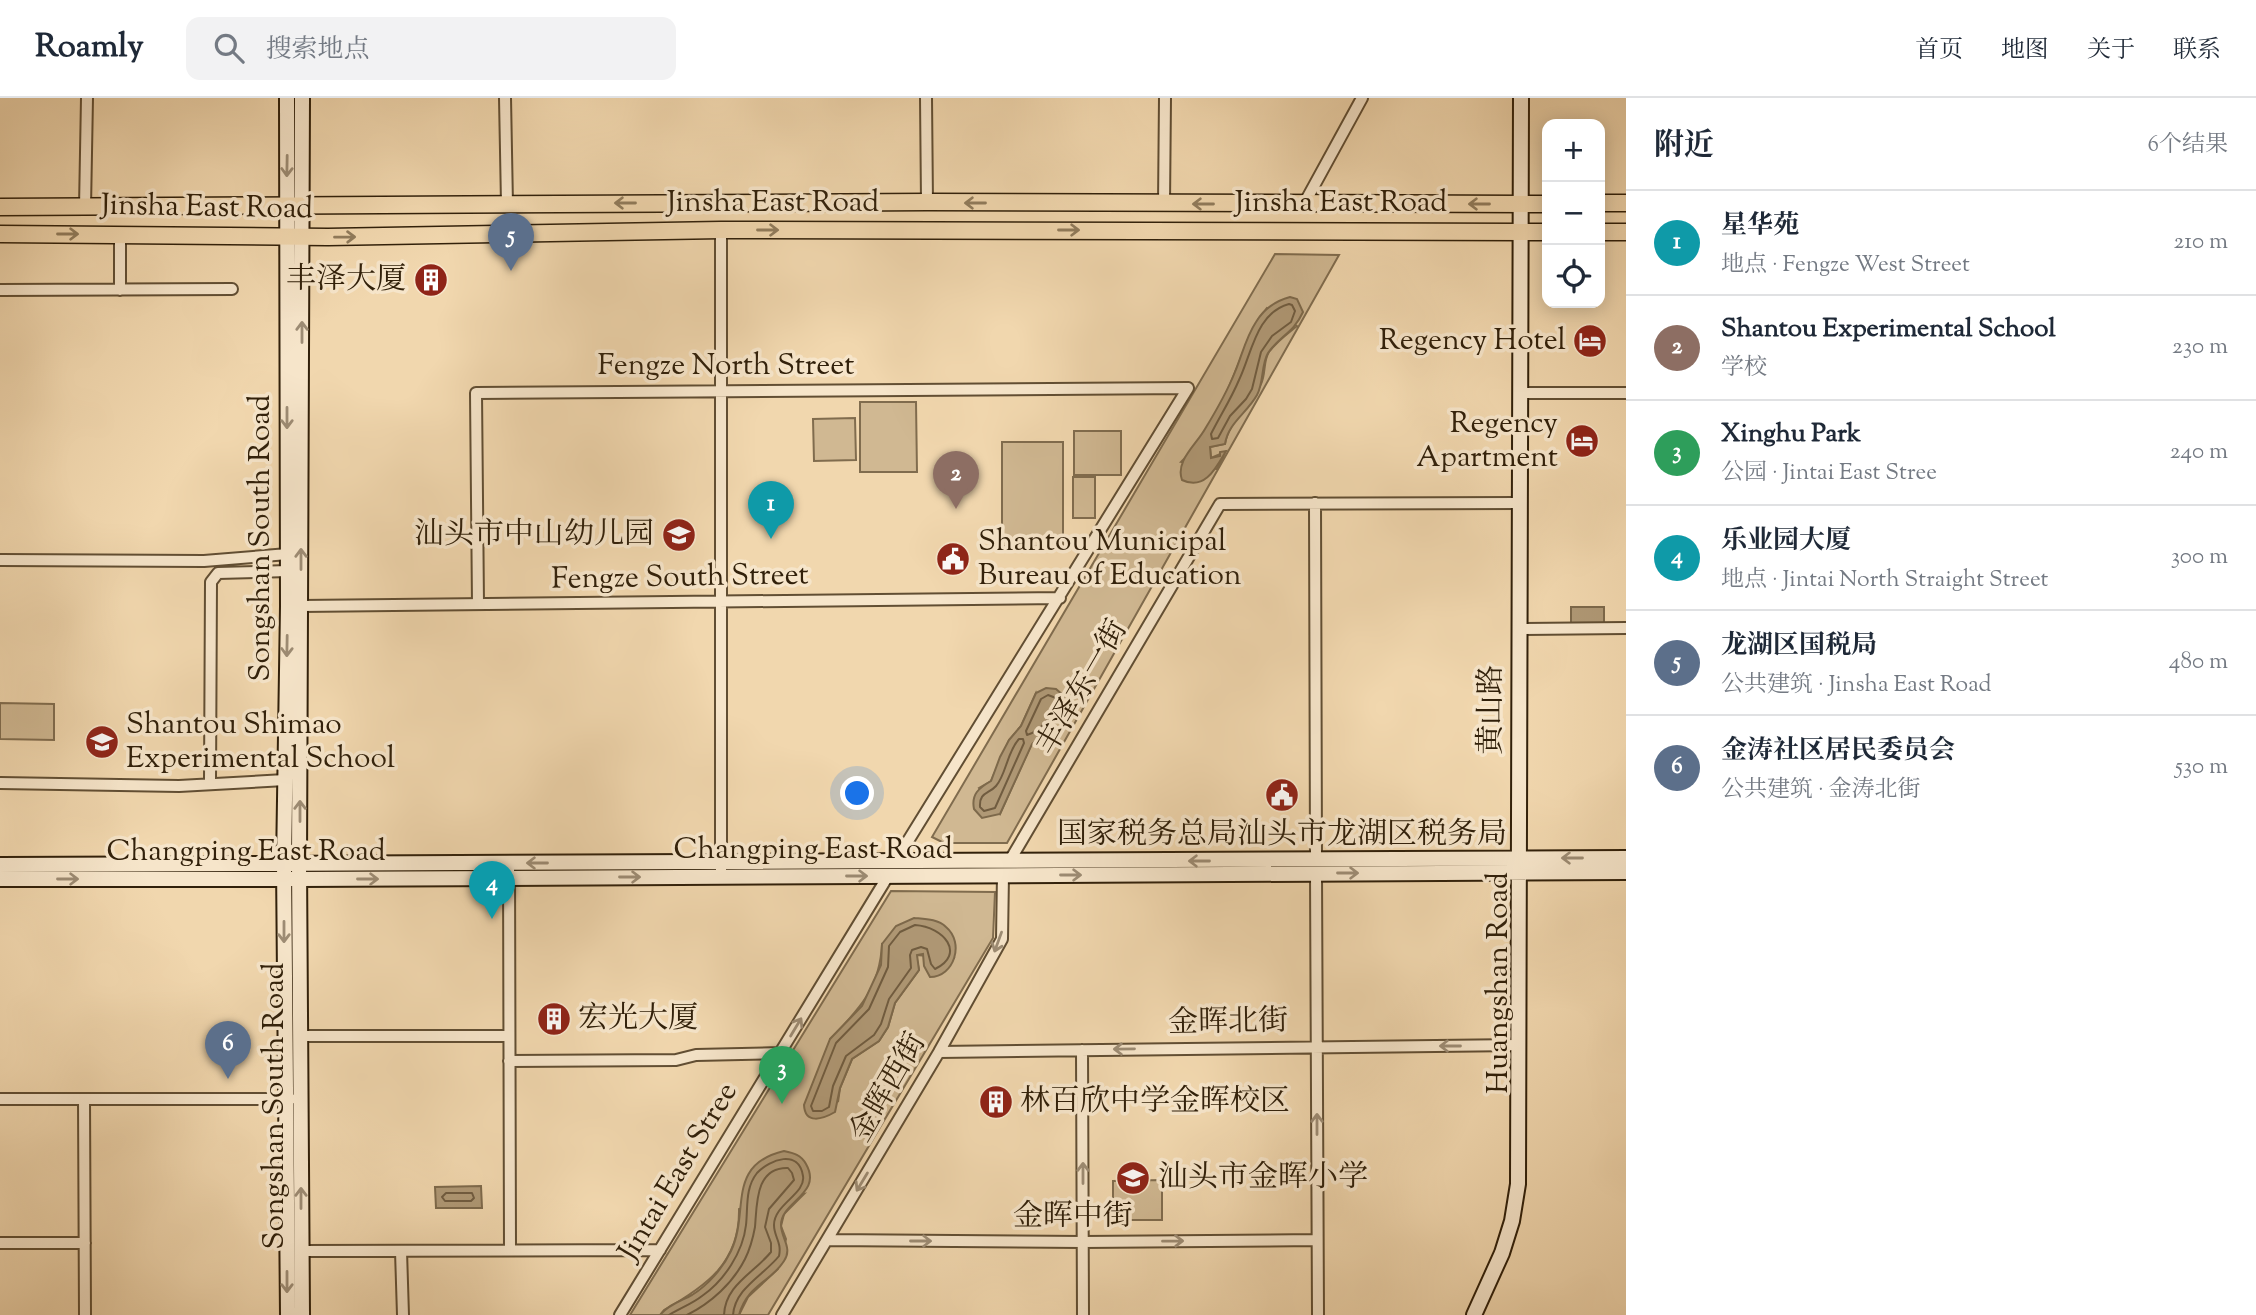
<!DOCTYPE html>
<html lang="zh">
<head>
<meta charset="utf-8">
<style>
  body { margin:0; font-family:"Sorts Mill Goudy","Noto Serif SC",serif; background:#f2f2f3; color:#1f2937 }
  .controls { position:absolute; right:21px; top:21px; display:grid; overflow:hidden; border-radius:14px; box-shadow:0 4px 18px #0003 }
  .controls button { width:63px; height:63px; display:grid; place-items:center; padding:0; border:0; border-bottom:2px solid #e0e1e3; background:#fff; color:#1f2937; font:35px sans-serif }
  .you { position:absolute; left:858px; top:696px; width:24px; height:24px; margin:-18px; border:5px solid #fff; border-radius:50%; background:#1a73e8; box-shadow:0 0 0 10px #1a73e833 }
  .badge { display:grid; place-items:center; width:46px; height:46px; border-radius:50%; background:#b45309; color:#fff; font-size:23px; font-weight:700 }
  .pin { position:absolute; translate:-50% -58px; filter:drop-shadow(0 2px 4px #0008) }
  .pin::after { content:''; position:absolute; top:37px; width:24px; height:21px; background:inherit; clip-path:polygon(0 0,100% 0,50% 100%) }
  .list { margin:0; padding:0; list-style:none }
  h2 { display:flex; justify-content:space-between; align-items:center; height:91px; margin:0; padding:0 28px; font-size:30px }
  h2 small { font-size:23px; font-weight:400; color:#747a83 }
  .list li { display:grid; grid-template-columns:46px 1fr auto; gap:21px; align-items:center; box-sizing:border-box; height:105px; padding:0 28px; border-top:2px solid #e0e1e3 }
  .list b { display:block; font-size:26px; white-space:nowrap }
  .list p { margin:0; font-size:23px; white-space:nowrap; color:#747a83 }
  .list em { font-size:23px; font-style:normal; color:#747a83 }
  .icon { flex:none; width:38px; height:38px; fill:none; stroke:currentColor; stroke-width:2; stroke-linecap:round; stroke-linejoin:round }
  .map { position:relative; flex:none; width:1626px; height:1217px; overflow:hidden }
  header { display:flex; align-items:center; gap:42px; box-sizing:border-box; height:98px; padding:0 35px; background:#fff; border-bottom:2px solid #e0e1e3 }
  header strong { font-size:33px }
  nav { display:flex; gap:38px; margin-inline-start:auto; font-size:24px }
  .search { width:490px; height:63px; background:#f2f2f3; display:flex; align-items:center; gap:18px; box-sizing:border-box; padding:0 24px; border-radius:14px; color:#747a83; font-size:26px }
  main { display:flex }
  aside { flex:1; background:#fff }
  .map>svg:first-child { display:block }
  .green { fill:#d0b892; stroke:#806c4e; stroke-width:2; fill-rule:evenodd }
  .water { fill:#b09976; stroke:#7d694b; stroke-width:2 }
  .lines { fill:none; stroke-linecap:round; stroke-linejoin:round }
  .shore { stroke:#705c40; stroke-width:2 }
  .street-casing { stroke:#614e33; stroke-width:14 }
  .secondary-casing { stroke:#31200a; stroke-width:18 }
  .primary-casing { stroke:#31200a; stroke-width:19 }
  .street { stroke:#f6e5ca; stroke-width:10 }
  .secondary { stroke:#f6e5ca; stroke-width:14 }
  .primary { stroke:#f1d7ae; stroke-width:16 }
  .oneway { stroke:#9d8c74 }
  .oneway2 { stroke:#917c5c }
  .labels { text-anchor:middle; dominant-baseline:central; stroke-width:7; stroke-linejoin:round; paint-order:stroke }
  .street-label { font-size:30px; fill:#31200a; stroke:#f6e5ca }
  .poi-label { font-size:30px; fill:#31200a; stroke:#f6e5ca; text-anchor:start }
</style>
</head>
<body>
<header>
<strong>Roamly</strong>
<div class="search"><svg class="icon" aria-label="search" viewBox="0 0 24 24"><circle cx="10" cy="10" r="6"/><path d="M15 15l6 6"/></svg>搜索地点</div>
<nav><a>首页</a><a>地图</a><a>关于</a><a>联系</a></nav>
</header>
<main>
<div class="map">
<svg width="1626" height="1217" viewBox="0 0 1626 1217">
  <rect width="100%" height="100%" fill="#f1d7ae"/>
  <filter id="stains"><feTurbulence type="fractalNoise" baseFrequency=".00286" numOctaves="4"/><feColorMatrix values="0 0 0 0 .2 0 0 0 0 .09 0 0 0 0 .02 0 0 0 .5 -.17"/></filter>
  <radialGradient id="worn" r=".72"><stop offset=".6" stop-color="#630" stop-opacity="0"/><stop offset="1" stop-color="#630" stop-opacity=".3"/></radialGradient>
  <path class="green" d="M1275,156L1339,157L1007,745H944L932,739ZM1267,210L1297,228C1287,236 1277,243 1269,254C1263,263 1266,276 1261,286C1251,306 1228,325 1225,346L1210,349L1211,360L1225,354L1217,371L1181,364C1205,341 1223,304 1235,274C1246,249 1249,231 1267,210ZM1036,595L1049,631L1032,645L1000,716L979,690L991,683L1009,642L1021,628Z
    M860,304H916L917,374H860Z
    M855,320L856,362L814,363L813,321Z
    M1074,333H1121V377H1074Z
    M1002,344H1063V448H1002Z
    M1073,379H1095V420H1073Z
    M0,605L54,606V642L0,641Z
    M891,793L995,794L993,840L768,1217H739L748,1199L778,1171L786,1141L781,1128L784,1116L804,1096L739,1111C740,1164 707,1188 664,1212L660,1217H630ZM882,846L955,860L916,857L919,872L895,905L888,929L879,943L852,961L840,990L838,1004L830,941C859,912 880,890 882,846Z
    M1162,1082V1122H1113V1083Z"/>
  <path class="water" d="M1290,199L1297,201L1303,214C1293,236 1280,237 1268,255C1261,267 1264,284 1257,297C1247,315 1228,325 1225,346L1210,349L1211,360L1220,358V354L1226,353C1216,370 1205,393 1182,382C1175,363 1196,347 1205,331C1216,313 1227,294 1235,274C1242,257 1246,239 1256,224C1264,211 1275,203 1290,199Z
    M1571,509H1604V525L1571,526Z
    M1046,590L1056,591L1064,598L1063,609L1049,631L1032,646L1000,716L982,720L974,711C971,696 979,690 991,683L1000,659L1009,642L1021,628L1036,595Z
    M914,820C925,821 938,821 946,829C965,845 954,879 930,879L924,868L923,856L917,857L919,872L895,905L888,929L879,943L852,961L840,990L835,1014C823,1021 805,1027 804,1007L830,941L862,908L881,867L882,846L896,828Z
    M784,1053C794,1055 801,1057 806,1066C823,1096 781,1103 781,1127C781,1140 793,1150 784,1163C771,1184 747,1187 739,1217H660C668,1207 681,1203 692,1197C708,1187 723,1170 731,1153C750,1114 725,1067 784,1053Z
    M481,1088L482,1110H436L435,1089Z"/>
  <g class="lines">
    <path class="shore" d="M1289,206L1292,207L1295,213L1291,224L1272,238L1261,254L1252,291L1246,301L1230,318L1218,340L1212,341L1211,336C1220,318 1231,301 1239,282C1252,255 1256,215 1289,206Z
      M1048,597L1056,600C1056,615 1041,633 1027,637L1026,633L1041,601Z
      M1019,641H1023L1024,645L995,710L984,713L980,709C979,694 989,696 996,688C1006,677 1007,654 1019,641Z
      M915,827C944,829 966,856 935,871L931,866L927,851L921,849L912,852L910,857L911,870L889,901L881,926L874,937L846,958L833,988L829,1009L822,1013H813L811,1008L836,945L869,911L888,869L889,848L900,834Z
      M446,1095H472L474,1100L471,1103H445L442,1099Z
      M669,1217C680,1210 692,1206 702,1198C724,1183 743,1154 746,1127C748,1109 745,1090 757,1075C770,1061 799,1051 803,1078C806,1096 774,1106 774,1127C774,1139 782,1144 779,1158C764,1177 735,1190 733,1217
      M687,1217C711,1205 733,1185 745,1161C750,1151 753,1140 755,1129C757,1107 755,1069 788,1070L792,1075L794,1082L769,1111L765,1129L771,1145V1154C754,1175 725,1187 724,1217"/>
    <g class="street-casing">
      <path id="street" d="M505,0L507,106
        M926,0L927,104
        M1164,106L1165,0
        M1304,106L1362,0
        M85,109L87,0
        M120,137V192
        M0,192L232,191
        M1526,295H1626
        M1315,405L1316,762
        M0,462L204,463L288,456
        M478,506L476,295L1188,290
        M301,508L1060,500
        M1523,531L1626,530
        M210,684L211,484L218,475L288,473
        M0,685L179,688L285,682
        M895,764L1188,290
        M1009,764L1220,406L1519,405
        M509,766L510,1152
        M1316,775L1318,1217
        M721,779V132
        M301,938H509
        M1082,952L1083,1217
        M939,954L1518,947
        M509,963L676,962L696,957L780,955
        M0,1001H291
        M84,1001L85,1217
        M828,1142L1083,1144L1317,1142
        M0,1145H85
        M302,1153L660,1152
        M401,1153L403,1217
        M620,1217L888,778
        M782,1217L939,954L1002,841L1003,777"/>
    </g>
    <g class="secondary-casing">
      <path id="secondary" d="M287,0L288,508L284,766L288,1217
        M302,0L299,766L302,1217
        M0,767L1626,760
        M0,781H300L1626,774
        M1474,1217L1502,1155L1512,1123L1518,1086L1521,0"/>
    </g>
    <g class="primary-casing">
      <path id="primary" d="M1600,105H1626
        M0,109L927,104L1547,106
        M1600,134H1626
        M0,136L328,139L721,132L1547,134"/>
    </g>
    <use href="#street" class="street"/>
    <use href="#secondary" class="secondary"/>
    <use href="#primary" class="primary"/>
  </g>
  <defs><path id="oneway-shaft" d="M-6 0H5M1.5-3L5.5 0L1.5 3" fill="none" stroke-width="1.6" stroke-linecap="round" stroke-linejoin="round" transform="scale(1.75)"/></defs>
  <g class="oneway">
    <use href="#oneway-shaft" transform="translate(287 68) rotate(91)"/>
    <use href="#oneway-shaft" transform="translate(302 234) rotate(-90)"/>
    <use href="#oneway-shaft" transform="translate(287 320) rotate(90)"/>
    <use href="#oneway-shaft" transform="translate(301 461) rotate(-90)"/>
    <use href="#oneway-shaft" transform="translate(287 548) rotate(91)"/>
    <use href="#oneway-shaft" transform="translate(300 713) rotate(-90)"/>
    <use href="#oneway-shaft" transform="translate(1572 760) rotate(-180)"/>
    <use href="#oneway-shaft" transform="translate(1199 763) rotate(180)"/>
    <use href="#oneway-shaft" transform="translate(537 765) rotate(180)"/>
    <use href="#oneway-shaft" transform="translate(1348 775)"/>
    <use href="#oneway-shaft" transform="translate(1071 777)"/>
    <use href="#oneway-shaft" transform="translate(857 778)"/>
    <use href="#oneway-shaft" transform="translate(630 779)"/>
    <use href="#oneway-shaft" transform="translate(68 781)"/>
    <use href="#oneway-shaft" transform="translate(368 781)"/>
    <use href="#oneway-shaft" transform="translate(284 834) rotate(90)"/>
    <use href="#oneway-shaft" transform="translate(998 844) rotate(110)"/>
    <use href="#oneway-shaft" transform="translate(796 929) rotate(-59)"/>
    <use href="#oneway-shaft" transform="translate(1450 948) rotate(180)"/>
    <use href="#oneway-shaft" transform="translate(1124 951) rotate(179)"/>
    <use href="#oneway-shaft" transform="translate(1317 1026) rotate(-90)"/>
    <use href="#oneway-shaft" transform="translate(1083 1075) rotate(-90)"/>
    <use href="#oneway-shaft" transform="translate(862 1084) rotate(121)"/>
    <use href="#oneway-shaft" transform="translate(301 1100) rotate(-90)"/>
    <use href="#oneway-shaft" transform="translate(921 1143)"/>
    <use href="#oneway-shaft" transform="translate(1173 1143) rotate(-1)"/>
    <use href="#oneway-shaft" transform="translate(287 1184) rotate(90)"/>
  </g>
  <g class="oneway2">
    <use href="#oneway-shaft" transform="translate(625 105) rotate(180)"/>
    <use href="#oneway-shaft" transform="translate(975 105) rotate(-180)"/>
    <use href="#oneway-shaft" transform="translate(1203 106) rotate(180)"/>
    <use href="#oneway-shaft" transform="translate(1479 106) rotate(-180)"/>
    <use href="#oneway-shaft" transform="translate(768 132)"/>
    <use href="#oneway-shaft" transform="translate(1069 132)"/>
    <use href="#oneway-shaft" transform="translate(68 136)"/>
    <use href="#oneway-shaft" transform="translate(345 139) rotate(-1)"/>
  </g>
  <defs>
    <g id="building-disc" transform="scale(1.75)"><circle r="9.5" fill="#8f2418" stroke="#f6e5ca"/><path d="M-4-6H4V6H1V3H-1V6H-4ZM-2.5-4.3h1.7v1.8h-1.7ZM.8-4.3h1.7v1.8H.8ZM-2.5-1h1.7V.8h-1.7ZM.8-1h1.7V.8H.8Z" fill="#fff"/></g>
    <g id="hotel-disc" transform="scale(1.75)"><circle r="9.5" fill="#8f2418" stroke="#f6e5ca"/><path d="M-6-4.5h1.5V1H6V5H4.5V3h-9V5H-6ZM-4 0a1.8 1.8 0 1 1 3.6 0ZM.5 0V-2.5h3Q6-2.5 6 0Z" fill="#fff"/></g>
    <g id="school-disc" transform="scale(1.75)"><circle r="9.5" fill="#8f2418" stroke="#f6e5ca"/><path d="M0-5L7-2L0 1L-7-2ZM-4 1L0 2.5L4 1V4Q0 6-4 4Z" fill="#fff"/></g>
    <g id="civic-disc" transform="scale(1.75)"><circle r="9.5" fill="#8f2418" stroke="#f6e5ca"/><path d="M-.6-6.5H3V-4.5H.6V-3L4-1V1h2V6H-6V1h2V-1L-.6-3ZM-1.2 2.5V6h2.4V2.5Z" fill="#fff"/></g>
  </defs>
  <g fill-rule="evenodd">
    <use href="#building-disc" x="431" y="182"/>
    <use href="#hotel-disc" x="1590" y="243"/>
    <use href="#hotel-disc" x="1582" y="343"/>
    <use href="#school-disc" x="679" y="437"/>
    <use href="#civic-disc" x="953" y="461"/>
    <use href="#school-disc" x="102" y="644"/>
    <use href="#civic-disc" x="1282" y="697"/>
    <use href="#building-disc" x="554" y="921"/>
    <use href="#building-disc" x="996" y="1004"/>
    <use href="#school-disc" x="1133" y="1080"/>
  </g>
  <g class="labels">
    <g class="street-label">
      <text x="773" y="105">Jinsha East Road</text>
      <text x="1341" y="105">Jinsha East Road</text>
      <text transform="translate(207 110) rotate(1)">Jinsha East Road</text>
      <text x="726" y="268">Fengze North Street</text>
      <text transform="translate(261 440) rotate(-90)">Songshan South Road</text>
      <text transform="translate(680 480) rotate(-1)">Fengze South Street</text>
      <text transform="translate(1083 590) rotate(-60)">丰泽东一街</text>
      <text transform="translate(1492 612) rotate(-90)">黄山路</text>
      <text x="813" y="752">Changping East Road</text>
      <text x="246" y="754">Changping East Road</text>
      <text transform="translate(1499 885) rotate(-90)">Huangshan Road</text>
      <text transform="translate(1228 925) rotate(-1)">金晖北街</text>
      <text transform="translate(889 990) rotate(-60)">金晖西街</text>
      <text transform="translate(275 1008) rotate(-90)">Songshan South Road</text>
      <text transform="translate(679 1074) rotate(-59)">Jintai East Stree</text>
      <text x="1073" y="1119">金晖中街</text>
    </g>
    <g class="poi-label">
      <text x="406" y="182" text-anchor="end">丰泽大厦</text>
      <text x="1566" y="243" text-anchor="end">Regency Hotel</text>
      <text x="1558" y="326" text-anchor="end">Regency<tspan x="1558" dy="34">Apartment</tspan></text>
      <text x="654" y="437" text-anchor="end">汕头市中山幼儿园</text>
      <text x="978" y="444">Shantou Municipal<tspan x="978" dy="34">Bureau of Education</tspan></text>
      <text x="126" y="627">Shantou Shimao<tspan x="126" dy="34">Experimental School</tspan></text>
      <text x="1282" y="737" text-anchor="middle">国家税务总局汕头市龙湖区税务局</text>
      <text x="578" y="921">宏光大厦</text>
      <text x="1020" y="1004">林百欣中学金晖校区</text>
      <text x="1158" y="1080">汕头市金晖小学</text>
    </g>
  </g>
  <rect width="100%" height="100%" filter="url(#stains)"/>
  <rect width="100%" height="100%" fill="url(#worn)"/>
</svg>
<div class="controls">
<button>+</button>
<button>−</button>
<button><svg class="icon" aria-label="locate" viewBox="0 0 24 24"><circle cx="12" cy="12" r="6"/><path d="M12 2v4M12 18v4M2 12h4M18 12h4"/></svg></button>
</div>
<div class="you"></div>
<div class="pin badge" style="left:771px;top:441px;background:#0f9aa8">1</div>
<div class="pin badge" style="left:956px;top:411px;background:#8d6e63">2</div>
<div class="pin badge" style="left:782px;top:1006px;background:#2e9e5b">3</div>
<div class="pin badge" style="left:492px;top:821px;background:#0f9aa8">4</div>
<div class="pin badge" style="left:511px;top:173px;background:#5c6f8a">5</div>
<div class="pin badge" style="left:228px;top:981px;background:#5c6f8a">6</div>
</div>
<aside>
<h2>附近<small>6个结果</small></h2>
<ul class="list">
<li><span class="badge" style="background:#0f9aa8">1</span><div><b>星华苑</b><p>地点 · Fengze West Street</p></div><em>210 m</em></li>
<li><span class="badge" style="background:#8d6e63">2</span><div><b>Shantou Experimental School</b><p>学校</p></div><em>230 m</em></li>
<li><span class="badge" style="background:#2e9e5b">3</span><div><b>Xinghu Park</b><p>公园 · Jintai East Stree</p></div><em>240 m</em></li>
<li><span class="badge" style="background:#0f9aa8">4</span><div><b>乐业园大厦</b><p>地点 · Jintai North Straight Street</p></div><em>300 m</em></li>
<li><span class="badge" style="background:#5c6f8a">5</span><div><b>龙湖区国税局</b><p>公共建筑 · Jinsha East Road</p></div><em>480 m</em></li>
<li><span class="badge" style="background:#5c6f8a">6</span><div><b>金涛社区居民委员会</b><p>公共建筑 · 金涛北街</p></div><em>530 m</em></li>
</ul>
</aside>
</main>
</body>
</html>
